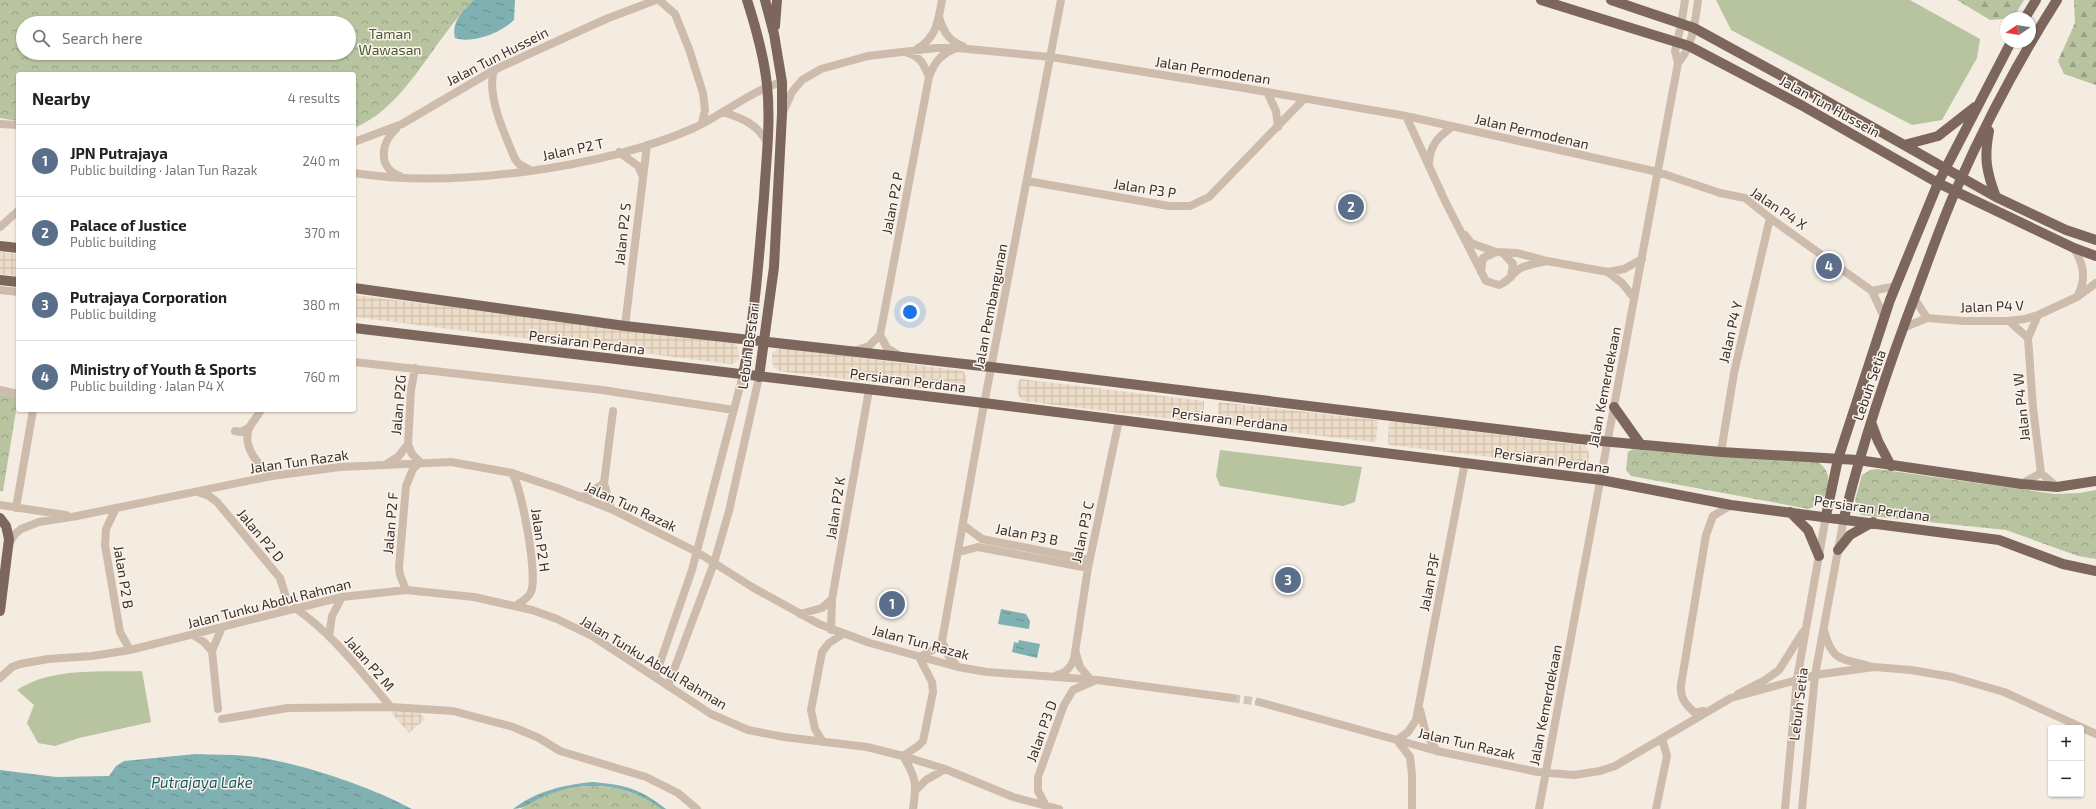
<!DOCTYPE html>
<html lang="en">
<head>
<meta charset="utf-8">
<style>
  body { margin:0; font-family:"Exo 2",sans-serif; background:#f6f6f6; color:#222 }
  .controls { position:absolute; right:12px; bottom:12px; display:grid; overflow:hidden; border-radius:4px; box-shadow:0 1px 3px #0004 }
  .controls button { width:36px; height:36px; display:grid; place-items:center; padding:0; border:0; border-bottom:1px solid #e0e0e0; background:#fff; color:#222; font:20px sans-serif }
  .compass { position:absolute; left:2000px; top:12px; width:36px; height:36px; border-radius:50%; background:#fff; box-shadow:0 1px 3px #0004; rotate:258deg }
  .you { position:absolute; left:910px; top:312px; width:14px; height:14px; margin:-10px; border:3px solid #fff; border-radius:50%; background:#1a73e8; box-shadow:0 0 0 6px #1a73e833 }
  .badge { display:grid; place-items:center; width:26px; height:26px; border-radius:50%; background:#111827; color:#fff; font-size:13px; font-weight:700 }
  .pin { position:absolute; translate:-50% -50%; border:2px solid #fff; box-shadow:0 1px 4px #0006 }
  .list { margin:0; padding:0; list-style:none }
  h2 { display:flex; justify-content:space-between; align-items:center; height:52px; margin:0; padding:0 16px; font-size:17px }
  h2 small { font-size:13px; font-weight:400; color:#767676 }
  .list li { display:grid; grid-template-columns:26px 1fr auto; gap:12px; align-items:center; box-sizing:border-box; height:72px; padding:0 16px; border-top:1px solid #e0e0e0 }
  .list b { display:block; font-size:15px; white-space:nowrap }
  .list p { margin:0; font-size:13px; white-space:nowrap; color:#767676 }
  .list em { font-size:13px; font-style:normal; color:#767676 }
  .icon { flex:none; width:22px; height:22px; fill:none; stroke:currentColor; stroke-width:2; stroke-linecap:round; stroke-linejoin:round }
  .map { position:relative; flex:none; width:2096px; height:809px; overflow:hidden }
  .search { position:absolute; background:#fff; box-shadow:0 1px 3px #0004; left:16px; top:16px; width:340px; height:44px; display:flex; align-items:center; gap:10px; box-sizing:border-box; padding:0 14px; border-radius:22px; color:#767676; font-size:15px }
  .panel { position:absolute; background:#fff; box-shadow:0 1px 3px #0004; left:16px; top:72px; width:340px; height:340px; border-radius:4px }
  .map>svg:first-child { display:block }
  .grass { fill:#b8c4a0 }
  .forest { fill:url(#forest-firs) }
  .park { fill:url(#park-crowns); fill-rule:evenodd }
  .plaza { fill:url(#plaza-grid) }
  .water { fill:url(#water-ripples) }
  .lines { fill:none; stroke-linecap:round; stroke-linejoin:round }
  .minor-tunnel { stroke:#cfc6bd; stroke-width:8; stroke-dasharray:8 4; stroke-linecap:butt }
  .minor { stroke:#cdbbac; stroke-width:8 }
  .major { stroke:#7d675c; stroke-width:10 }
  .labels { text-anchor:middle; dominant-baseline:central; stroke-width:3; stroke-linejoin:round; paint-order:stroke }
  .park-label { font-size:14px; fill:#4a5a2e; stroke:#fbf5ee }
  .street-label { font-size:14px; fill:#3b302b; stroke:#fbf5ee }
  .water-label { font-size:15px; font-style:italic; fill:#1f5a5e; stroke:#fbf5ee }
</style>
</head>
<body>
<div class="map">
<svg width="2096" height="809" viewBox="0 0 2096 809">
  <defs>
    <pattern id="forest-firs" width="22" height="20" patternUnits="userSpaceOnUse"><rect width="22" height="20" fill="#b8c4a0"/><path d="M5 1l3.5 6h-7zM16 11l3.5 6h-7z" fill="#97a083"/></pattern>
    <pattern id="park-crowns" width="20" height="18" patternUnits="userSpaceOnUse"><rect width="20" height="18" fill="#b8c4a0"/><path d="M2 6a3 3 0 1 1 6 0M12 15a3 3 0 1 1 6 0" fill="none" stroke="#97a083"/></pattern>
    <pattern id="plaza-grid" width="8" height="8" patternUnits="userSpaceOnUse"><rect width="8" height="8" fill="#ecdcc8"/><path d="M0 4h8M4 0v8" fill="none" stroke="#cbbdac"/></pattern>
    <pattern id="water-ripples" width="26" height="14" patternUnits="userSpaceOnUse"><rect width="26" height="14" fill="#7fb0b2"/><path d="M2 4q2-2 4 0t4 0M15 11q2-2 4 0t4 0" fill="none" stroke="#699091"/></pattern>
  </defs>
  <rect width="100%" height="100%" fill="#f4ebe1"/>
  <path class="grass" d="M1716,0H1910L1980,39L1977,58L1942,120L1912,125L1731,30Z
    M1220,450L1362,467L1355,502L1343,506L1220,486L1216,476Z
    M142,671L151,722L79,738L55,746L38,743L27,723L34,705L17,690C50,667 103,672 142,671Z"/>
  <path class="forest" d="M1957,0H2024L2013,18L1990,20Z
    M2074,0H2096V85L2064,74L2058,61L2075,23Z"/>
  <path class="park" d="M0,0H474C465,10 456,19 448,30C421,65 396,111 354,128V74H18V121L0,118ZM23,23H349V53H23Z
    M0,394L18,398L3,491H0Z
    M1633,449L1818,462C1837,474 1828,503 1809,509L1631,476L1626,470L1628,452Z
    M1877,469L2055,494L2080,493L2096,490V559L2078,556L2006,530L1861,515L1857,509L1855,500L1862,475L1870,470Z
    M591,786C618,787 639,792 661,809H521C541,793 566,788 591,786Z"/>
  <path class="plaza" d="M0,252L18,254V276L0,274Z
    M354,295L730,342L737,346L739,352V359L735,363L730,364L354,317Z
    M783,348L963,371L966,376V384L964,390L959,393L779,371L773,367L772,354L777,349Z
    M1021,379L1204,401V421L1196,422L1023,401L1017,393L1018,382Z
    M1220,402L1377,420L1378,422L1376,441L1374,442L1218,424V404Z
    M1392,421L1586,446L1589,454L1588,465L1582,468L1389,445L1388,442L1389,423Z
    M388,709L417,710L425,719L409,733Z"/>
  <path class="water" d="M474,0H515L514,20C501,33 473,44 455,38C451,21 463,12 474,0Z
    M1001,609L1026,614L1030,621L1029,629L998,624Z
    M1019,640L1040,644L1037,658L1012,652L1014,642L1018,643Z
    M196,754C213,755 230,754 247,756C296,761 369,786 412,809H0V770L56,777L109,776L116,766L124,761Z
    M592,782C625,785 639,788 666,809H661C627,783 586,780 547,795C535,799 526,809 513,809C537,791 563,785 592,782Z"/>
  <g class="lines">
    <path class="minor-tunnel" d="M1232,698L1259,702"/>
    <path class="minor" d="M659,0L675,14L689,49L703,93L705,110L702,123
      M939,17C943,30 948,41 963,46
      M917,49C937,37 938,21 942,0
      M908,53C921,57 924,65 929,77
      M1678,63C1693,46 1695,22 1698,0
      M494,70C486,95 505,135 515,159L519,164L530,170
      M1267,92L1276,111L1278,127
      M723,112C742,118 757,124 767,142
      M783,112L792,92L802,80L821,69L868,56L936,48H957L1051,57L1244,88L1406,116L1658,172L1720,193L1745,198L1770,218L1872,291L1884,317
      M1406,116L1445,201L1486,281L1499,285C1508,282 1512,274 1519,269C1528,264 1537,263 1547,261
      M0,124L18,125
      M396,129C381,142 377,168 400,176
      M354,142L402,124L494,70L542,48L606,19L656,0
      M619,152L638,166L642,175
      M1429,163C1430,145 1438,137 1452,127
      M354,173C453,189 602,168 694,128C724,114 750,91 782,82
      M1027,181L1169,206H1190L1209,197L1304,99
      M0,227L18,211
      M1465,235L1471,243L1496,252L1517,253L1547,261L1608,272L1624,269L1642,259
      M2074,248C2083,264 2087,277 2078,295
      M1503,253L1513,264L1511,277
      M1481,272L1483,258L1496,252
      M1608,272L1622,283L1634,298
      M0,290L18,292
      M1872,291L1896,286
      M1914,298L1927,318
      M2038,315L2028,338L2033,408L2041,473L2057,487
      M2009,321L2028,338
      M625,326L647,145
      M1903,328L1927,318L1964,321H2009L2025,319L2038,315L2077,297L2096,283
      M854,351L869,346L880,335
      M900,356L887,348L880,335L929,77C934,63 940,55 954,49
      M354,362L602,390L734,410
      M0,390L18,394
      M261,410C258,416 252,422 249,428C242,447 258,465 272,476
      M235,431L241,432L250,427
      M408,444L411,390L415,368
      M1721,452L1734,373L1770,218
      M388,463L398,457L408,444L412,454L420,462L413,469L406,486L399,567L400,575L406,590
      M512,473C522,489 538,576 531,592C528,599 521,602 515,606
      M604,483L613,411
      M2021,484L2041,473
      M198,492L209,496L217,502L280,578L286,597L282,611
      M579,497L586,496L604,483L611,509
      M0,505L66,515
      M16,508L33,410
      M116,508L106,529L105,545L120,632L130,650
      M963,525L982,539L1089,560
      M9,544L15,534L21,529L39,522L77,516L272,476L340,467L451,462L512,473L560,489L611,509L697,552L752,587L819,624L870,643L958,667L987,672L1097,680L1232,698
      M959,552L978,547L1088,568
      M295,608C333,634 361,672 391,707
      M800,614L822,608L832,599
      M831,630L832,599L869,390
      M1824,630C1832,662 1841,658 1869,666
      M193,635L204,642L212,651
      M329,636L332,616L342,597
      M942,641L948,655L958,667
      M1076,653L1080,667L1091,680
      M919,657L933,650L942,641L982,415L1061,0
      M1057,675C1067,672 1070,668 1074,659L1088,568L1119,420
      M655,677L692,570L743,375
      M0,678L12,667L20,664L48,659L92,656L130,650L342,597L406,590L474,597L532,610L557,619L592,636L711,714L748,730L784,737L867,747L903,756L945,769L1013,797L1059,809
      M668,686L714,563L729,511L759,377
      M1738,694L1765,680L1779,670L1803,632
      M1259,702L1437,751L1538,772L1574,775L1600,771L1615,766L1731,698L1815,675L1874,667L1911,670L1952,677L2004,692L2096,734
      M218,709L212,651L222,627
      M1420,710L1426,734L1437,751
      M1703,711L1695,713C1685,704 1680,698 1681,685L1706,535L1713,516L1731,505
      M222,719L288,708L391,707L453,711L513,727L539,738L560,751L646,777L678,793L697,809
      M823,742L815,729L811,710L822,652L829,643L843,634
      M916,790L926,780L945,769
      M1046,806L1038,791V777L1064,705L1073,690L1094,681
      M913,809C917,785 916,777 903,756L918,746L923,741L933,692L932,682L919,657
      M1412,809V775L1410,757L1397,740L1408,732L1416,720L1465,462
      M1539,809L1678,63L1675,51L1681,25L1685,0
      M1656,809L1667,756L1662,739
      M1785,809L1797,679L1826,516
      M1802,809L1815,675L1844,518"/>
    <path class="major" d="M1541,0L1689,46L1801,105L1938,183L2074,248L2096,256
      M1611,0L1694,28L1791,81L1996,197L2066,230L2096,240
      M2025,18L2036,0
      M775,26L777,0
      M1989,131C1984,157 1986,171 1996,197
      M1904,145L1938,136L1975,107
      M0,246L18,248
      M0,280L18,282
      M354,288L625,326L991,367L1579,439L1721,452L1858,460L2021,484L2057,487L2096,481
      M354,328L984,403L1601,480L1731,505L1999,540L2063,564L2096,571
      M743,375C755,316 759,257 764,197C766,161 771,122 767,85C764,56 756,28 747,0
      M759,377L774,267L782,114V82L774,34L765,0
      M1614,407L1641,445
      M1871,422L1878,441L1891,466
      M1790,512L1808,530L1819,556
      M1826,516L1838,459L1890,300L1938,183L2011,42
      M0,518L6,526L9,539L0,611
      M1844,518C1863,440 1889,364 1918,288C1930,256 1941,224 1955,192C1984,126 2018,61 2057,0
      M1838,550L1850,535L1873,522"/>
  </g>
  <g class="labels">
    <g class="park-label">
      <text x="390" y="33">Taman<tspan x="390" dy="16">Wawasan</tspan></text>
    </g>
    <g class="street-label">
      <text transform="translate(497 56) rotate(-27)">Jalan Tun Hussein</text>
      <text transform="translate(1213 70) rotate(9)">Jalan Permodenan</text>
      <text transform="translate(1830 106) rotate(29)">Jalan Tun Hussein</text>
      <text transform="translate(1532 131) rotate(13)">Jalan Permodenan</text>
      <text transform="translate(573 149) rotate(-12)">Jalan P2 T</text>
      <text transform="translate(1145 188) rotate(9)">Jalan P3 P</text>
      <text transform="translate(892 203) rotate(-79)">Jalan P2 P</text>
      <text transform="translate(1779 208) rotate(34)">Jalan P4 X</text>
      <text transform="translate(622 234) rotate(-84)">Jalan P2 S</text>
      <text transform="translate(990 306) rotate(-79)">Jalan Pembangunan</text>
      <text transform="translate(1992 306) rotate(-2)">Jalan P4 V</text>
      <text transform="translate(1730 332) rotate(-77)">Jalan P4 Y</text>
      <text transform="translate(587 342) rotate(7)">Persiaran Perdana</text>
      <text transform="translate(748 346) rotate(-82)">Lebuh Bestari</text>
      <text transform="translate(908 380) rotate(7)">Persiaran Perdana</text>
      <text transform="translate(1869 385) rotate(-71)">Lebuh Setia</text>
      <text transform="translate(1604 387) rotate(-79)">Jalan Kemerdekaan</text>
      <text transform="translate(398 405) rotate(-85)">Jalan P2G</text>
      <text transform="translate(2021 407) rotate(-96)">Jalan P4 W</text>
      <text transform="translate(1230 419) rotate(7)">Persiaran Perdana</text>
      <text transform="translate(1552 460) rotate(8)">Persiaran Perdana</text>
      <text transform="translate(299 461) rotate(-8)">Jalan Tun Razak</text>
      <text transform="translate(631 506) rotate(25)">Jalan Tun Razak</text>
      <text transform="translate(835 508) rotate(-81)">Jalan P2 K</text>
      <text transform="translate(1872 508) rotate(8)">Persiaran Perdana</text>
      <text transform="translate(390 523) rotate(-85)">Jalan P2 F</text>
      <text transform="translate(1082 532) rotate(-78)">Jalan P3 C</text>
      <text transform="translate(1027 534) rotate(11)">Jalan P3 B</text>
      <text transform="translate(261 535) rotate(50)">Jalan P2 D</text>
      <text transform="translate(541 540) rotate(82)">Jalan P2 H</text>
      <text transform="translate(124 577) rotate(81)">Jalan P2 B</text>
      <text transform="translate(1429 582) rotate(-79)">Jalan P3F</text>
      <text transform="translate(269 603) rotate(-14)">Jalan Tunku Abdul Rahman</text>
      <text transform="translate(921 642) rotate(15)">Jalan Tun Razak</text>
      <text transform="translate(654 662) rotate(31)">Jalan Tunku Abdul Rahman</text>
      <text transform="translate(370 663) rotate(49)">Jalan P2 M</text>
      <text transform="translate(1798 704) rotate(-83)">Lebuh Setia</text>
      <text transform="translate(1545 705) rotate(-79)">Jalan Kemerdekaan</text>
      <text transform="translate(1041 731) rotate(-70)">Jalan P3 D</text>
      <text transform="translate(1467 743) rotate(13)">Jalan Tun Razak</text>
    </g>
    <g class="water-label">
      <text x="202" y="782">Putrajaya Lake</text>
    </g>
  </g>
</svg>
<div class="controls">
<button>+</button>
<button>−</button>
</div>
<svg class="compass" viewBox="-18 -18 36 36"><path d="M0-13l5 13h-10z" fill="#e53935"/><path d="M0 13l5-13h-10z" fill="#767676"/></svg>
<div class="you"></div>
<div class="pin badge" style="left:892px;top:604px;background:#5c6f8a">1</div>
<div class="pin badge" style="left:1351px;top:207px;background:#5c6f8a">2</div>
<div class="pin badge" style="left:1288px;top:580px;background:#5c6f8a">3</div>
<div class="pin badge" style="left:1829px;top:266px;background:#5c6f8a">4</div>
<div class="search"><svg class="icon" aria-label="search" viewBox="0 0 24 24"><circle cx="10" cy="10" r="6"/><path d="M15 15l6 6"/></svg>Search here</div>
<section class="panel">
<h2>Nearby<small>4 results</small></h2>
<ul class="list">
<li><span class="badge" style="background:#5c6f8a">1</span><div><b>JPN Putrajaya</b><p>Public building · Jalan Tun Razak</p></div><em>240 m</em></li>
<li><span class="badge" style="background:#5c6f8a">2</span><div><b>Palace of Justice</b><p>Public building</p></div><em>370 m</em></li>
<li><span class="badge" style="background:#5c6f8a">3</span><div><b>Putrajaya Corporation</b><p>Public building</p></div><em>380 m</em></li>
<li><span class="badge" style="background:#5c6f8a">4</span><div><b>Ministry of Youth &amp; Sports</b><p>Public building · Jalan P4 X</p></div><em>760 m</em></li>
</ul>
</section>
</div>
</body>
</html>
